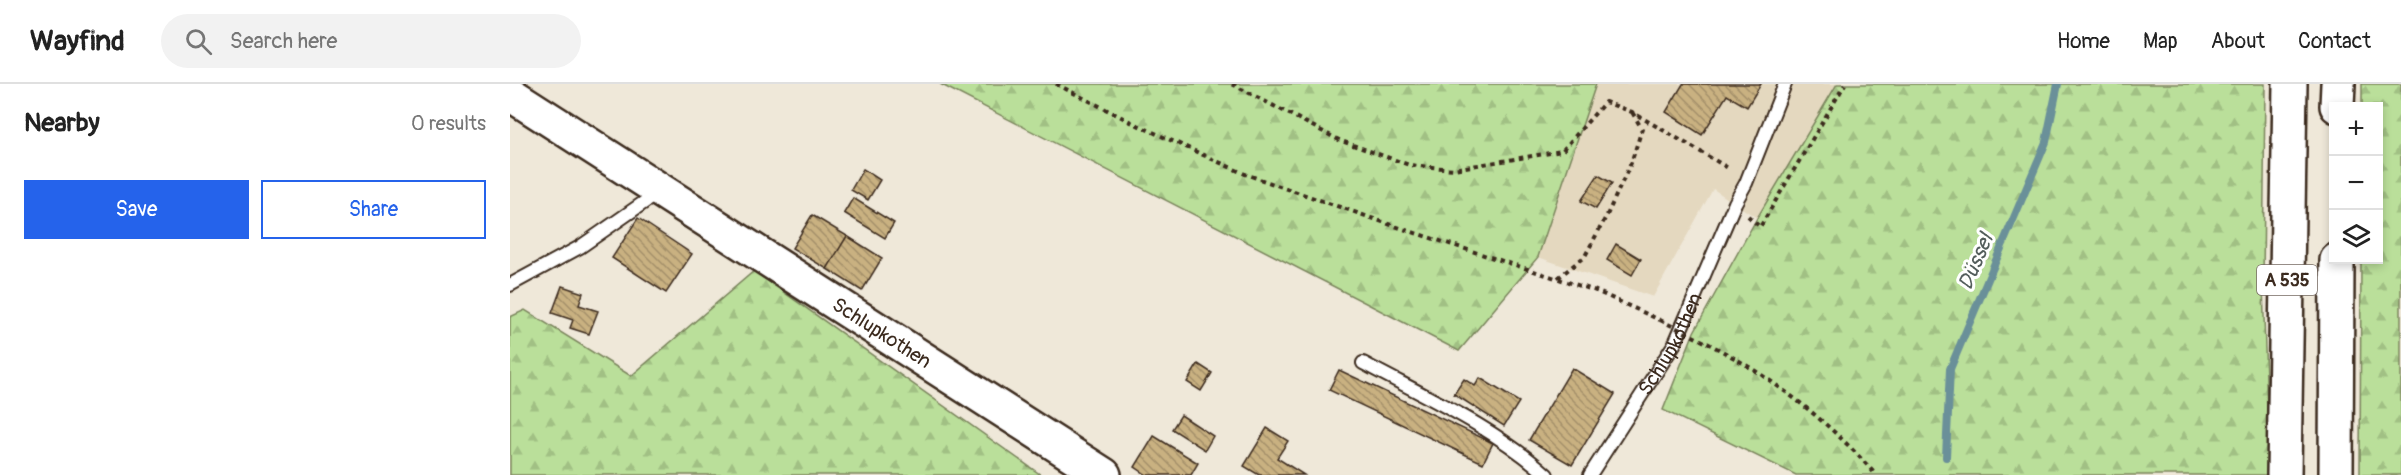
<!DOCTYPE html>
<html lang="en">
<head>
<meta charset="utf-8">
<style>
  body { margin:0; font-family:Pangolin,sans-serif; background:#f2f2f2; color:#222 }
  .controls { position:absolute; right:18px; top:18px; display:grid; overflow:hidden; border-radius:0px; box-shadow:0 3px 9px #0003 }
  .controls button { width:54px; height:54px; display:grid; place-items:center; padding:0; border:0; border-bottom:2px solid #e0e0e0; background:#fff; color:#222; font:30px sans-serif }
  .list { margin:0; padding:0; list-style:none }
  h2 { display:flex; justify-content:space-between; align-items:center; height:78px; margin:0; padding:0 24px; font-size:26px }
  h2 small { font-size:20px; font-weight:400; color:#767676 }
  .actions { display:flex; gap:12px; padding:18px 24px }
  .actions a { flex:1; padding:14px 0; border:2px solid #2563eb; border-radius:0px; text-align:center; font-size:21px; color:#2563eb }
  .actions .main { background:#2563eb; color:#fff }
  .icon { flex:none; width:33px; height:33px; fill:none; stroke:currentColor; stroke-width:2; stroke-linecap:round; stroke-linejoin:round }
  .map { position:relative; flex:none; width:1891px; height:391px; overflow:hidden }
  header { display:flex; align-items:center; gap:36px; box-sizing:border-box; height:84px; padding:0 30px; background:#fff; border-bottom:2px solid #e0e0e0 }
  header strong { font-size:28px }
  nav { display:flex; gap:33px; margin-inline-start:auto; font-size:21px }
  .search { width:420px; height:54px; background:#f2f2f2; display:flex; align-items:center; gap:15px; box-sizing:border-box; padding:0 21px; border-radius:33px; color:#767676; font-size:22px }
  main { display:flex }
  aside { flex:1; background:#fff }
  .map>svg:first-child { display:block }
  .built { fill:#e4d8bf }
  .forest { fill:url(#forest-firs); stroke:#7a845c; stroke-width:1.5 }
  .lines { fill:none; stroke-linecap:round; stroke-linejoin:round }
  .stream { stroke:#6a9099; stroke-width:8 }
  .building { fill:url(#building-back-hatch); stroke:#3b2a1e; stroke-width:1.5 }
  .service-casing { stroke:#3b2a1e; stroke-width:16 }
  .secondary-casing { stroke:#3b2a1e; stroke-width:38 }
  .motorway-casing { stroke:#3b2a1e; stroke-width:38 }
  .path { stroke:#3b2a1e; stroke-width:4; stroke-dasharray:4.5 4.5; stroke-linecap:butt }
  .service { stroke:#fff; stroke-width:12 }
  .secondary { stroke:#fff; stroke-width:33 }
  .motorway { stroke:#fff; stroke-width:33 }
  .path-bridge { stroke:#3b2a1e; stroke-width:4; stroke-dasharray:4.5 4.5; stroke-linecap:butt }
  .labels { text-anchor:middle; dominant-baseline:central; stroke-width:6; stroke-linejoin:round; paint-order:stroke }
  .shield { fill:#fff; stroke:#766a62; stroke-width:1.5 }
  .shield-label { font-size:18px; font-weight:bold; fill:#3b2a1e }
  .street-label { font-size:20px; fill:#3b2a1e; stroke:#fff }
  .water-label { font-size:21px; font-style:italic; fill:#535d5c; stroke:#fff }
</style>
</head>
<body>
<header>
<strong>Wayfind</strong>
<div class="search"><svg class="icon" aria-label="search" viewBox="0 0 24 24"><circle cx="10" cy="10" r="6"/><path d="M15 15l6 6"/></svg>Search here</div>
<nav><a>Home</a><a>Map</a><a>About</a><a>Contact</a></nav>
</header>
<main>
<aside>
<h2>Nearby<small>0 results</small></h2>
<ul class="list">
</ul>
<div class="actions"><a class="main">Save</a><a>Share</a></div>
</aside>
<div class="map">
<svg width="1891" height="391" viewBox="0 0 1891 391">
  <defs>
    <pattern id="forest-firs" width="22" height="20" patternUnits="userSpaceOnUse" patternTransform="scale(1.5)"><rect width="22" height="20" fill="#badf9a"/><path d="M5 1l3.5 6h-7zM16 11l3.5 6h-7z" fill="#a1c084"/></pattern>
    <pattern id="building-back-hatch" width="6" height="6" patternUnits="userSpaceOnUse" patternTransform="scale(1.5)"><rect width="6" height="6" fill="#c9b181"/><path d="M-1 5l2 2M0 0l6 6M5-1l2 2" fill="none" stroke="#a49069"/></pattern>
  </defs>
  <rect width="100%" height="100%" fill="#efe8d9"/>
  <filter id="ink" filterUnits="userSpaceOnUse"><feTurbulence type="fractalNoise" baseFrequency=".0167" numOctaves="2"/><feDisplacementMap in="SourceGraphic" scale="12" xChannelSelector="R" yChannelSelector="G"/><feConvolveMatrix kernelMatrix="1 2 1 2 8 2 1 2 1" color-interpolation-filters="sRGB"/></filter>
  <g filter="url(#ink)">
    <path class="built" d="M1086,0H1327L1247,134L1203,105L1143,213L1028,173Z"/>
    <path class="forest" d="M430,0H1086L1028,173L949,267Z
      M1327,0H1755L1753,200L1759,391H1286L1153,326L1184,248L1247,134Z
      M1852,0H1891V391H1850L1851,176H1868V22H1852Z
      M244,187L531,391H0V233L15,226L121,292Z"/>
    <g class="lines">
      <path class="stream" d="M1436,373L1440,285L1536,58L1548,0"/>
    </g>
    <path class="building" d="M1173,0H1251L1237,23L1217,11L1192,51L1156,28Z
      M353,85L370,96L358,116L341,106Z
      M1088,91L1102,99L1086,125L1071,117Z
      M343,114L384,139L375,154L334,129Z
      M302,131L337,152L317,185L282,164Z
      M128,134L182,170L156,209L102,174Z
      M337,152L372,174L352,207L317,185Z
      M1106,160L1131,175L1122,191L1097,176Z
      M52,202L73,209L69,221L88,227L79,250L60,244L63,236L42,229Z
      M688,280L702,289L691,307L677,298Z
      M1062,284L1105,310L1062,381L1019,356Z
      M829,286L983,359L973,379L819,306Z
      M970,294L1009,318L994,342L944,310L954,295L965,302Z
      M671,331L703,352L695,366L662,345Z
      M757,344L778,357L767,374L794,391H749L734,382Z
      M644,352L688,379L681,391H637L625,383Z"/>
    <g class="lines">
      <g class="service-casing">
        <g id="service">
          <path d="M0,201L70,163L149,108"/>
          <path d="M853,279C916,313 984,343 1037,391"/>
          <path id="s1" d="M1080,391L1165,259L1225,119L1236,99L1275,0"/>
        </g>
      </g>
      <g class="secondary-casing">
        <g id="secondary">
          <path id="s2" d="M0,10L594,391"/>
        </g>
      </g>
      <g class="motorway-casing">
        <path id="motorway" d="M1827,22L1828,0
          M1774,391L1780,0
          M1826,391L1827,176"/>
      </g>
      <path class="path" d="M546,0L623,39L735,90L893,145L1086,207L1150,236
        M722,0L829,56L899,81L944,85L1052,67L1095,18L1122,28L1220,85
        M1238,132L1250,143L1335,0
        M1048,194L1075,172L1097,131L1121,79L1132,45L1122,28
        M1197,259C1261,292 1319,337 1366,391"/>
      <use href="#service" class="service"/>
      <use href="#secondary" class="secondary"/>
      <use href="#motorway" class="motorway"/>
      <path class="path-bridge" d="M1150,236L1197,259"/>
    </g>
  </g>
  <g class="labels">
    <rect class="shield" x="1747" y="181" width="60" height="30" rx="4.5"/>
    <g class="shield-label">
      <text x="1777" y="196">A 535</text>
    </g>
    <g class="street-label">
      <text stroke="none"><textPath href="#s2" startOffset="442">Schlupkothen</textPath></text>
      <text stroke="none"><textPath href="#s1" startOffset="154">Schlupkothen</textPath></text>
    </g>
    <g class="water-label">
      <text transform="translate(1466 178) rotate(-67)">Düssel</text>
    </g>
  </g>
</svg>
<div class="controls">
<button>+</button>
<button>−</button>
<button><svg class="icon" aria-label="layers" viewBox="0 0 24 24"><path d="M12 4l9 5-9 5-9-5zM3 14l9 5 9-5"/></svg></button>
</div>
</div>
</main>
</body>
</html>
